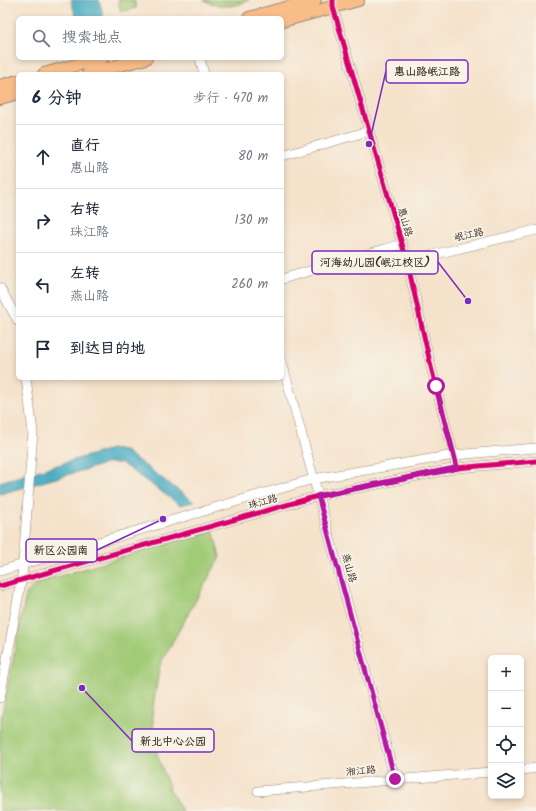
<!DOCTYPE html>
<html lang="zh">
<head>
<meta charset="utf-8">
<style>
  body { margin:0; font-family:Kalam,"LXGW WenKai TC",sans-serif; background:#f2f2f3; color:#1f2937 }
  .controls { position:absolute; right:12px; bottom:12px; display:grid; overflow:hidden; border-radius:6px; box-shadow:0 2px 6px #0003 }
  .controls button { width:36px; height:36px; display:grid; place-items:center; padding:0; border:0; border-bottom:1px solid #e0e1e3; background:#fff; color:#1f2937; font:20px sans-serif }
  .stop { position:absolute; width:12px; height:12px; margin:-9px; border:3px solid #b5179e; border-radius:50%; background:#fff }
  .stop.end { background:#b5179e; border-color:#fff; box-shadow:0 1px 4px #0008 }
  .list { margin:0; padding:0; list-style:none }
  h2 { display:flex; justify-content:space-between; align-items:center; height:52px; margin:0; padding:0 16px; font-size:17px }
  h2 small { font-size:13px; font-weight:400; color:#747a83 }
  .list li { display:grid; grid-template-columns:26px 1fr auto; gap:12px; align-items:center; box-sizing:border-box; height:64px; padding:0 16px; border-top:1px solid #e0e1e3 }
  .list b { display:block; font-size:15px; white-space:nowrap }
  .list p { margin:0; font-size:13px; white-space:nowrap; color:#747a83 }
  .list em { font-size:13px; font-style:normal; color:#747a83 }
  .icon { flex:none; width:22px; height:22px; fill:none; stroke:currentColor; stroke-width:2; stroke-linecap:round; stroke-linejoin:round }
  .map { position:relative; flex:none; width:536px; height:811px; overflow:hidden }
  .search { position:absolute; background:#fff; box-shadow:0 2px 6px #0003; left:16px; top:16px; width:268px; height:44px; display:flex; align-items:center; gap:10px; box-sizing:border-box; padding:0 14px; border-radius:6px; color:#747a83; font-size:15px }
  .panel { position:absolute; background:#fff; box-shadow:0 2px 6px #0003; left:16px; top:72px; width:268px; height:308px; border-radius:6px }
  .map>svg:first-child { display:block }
  .green { fill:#a2cb77; stroke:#6e7a4a }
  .water { fill:#41a9c1; stroke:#3e6a70 }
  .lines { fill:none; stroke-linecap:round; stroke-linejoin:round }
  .minor-casing { stroke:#988674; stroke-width:10 }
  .major-casing { stroke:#988674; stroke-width:14 }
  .minor { stroke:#fff; stroke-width:9 }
  .major { stroke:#f9bd89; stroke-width:12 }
  .cycleway-casing { stroke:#f7f3e8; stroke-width:8 }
  .cycleway { stroke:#d6006c; stroke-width:5 }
  .route { stroke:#b5179e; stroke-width:5 }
  .labels { text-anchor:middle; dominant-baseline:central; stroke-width:3.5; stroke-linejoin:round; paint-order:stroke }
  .street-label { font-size:10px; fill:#3b2a1e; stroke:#f7f3e8 }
  .leader { fill:none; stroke:#7b2cbf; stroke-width:1.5 }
  .callout-dot { fill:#7b2cbf; stroke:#f7f3e8; stroke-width:1.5 }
  .callout { fill:#f7f3e8; stroke:#7b2cbf; stroke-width:1.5 }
  .callout-label { font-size:11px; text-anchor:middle; font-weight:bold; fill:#3b2a1e }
</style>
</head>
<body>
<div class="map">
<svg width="536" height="811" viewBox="0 0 536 811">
  <rect width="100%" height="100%" fill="#f7f3e8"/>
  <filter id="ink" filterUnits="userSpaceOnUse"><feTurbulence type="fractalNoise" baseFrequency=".025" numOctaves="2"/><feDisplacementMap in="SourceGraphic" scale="8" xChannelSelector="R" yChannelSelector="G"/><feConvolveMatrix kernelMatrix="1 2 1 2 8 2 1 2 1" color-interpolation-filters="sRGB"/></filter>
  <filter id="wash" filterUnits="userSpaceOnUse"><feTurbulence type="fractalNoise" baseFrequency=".012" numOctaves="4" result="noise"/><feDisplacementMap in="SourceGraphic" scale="16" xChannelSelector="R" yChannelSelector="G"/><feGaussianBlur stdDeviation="0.9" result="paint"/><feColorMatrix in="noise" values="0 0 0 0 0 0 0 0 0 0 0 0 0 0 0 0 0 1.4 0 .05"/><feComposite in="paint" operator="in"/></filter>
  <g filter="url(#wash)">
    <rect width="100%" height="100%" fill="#f5e2ca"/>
    <path class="green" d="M118,0H134L136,8L121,12Z
      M204,0H249C235,8 217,8 204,0Z
      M213,530L220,557L160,664L152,712L157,754L170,790L182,811H0V725L26,594L37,583Z"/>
    <path class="water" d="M71,0H99L104,18H76Z
      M111,449L125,451L194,502L180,505L121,463H109L0,494V482Z"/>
  </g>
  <g filter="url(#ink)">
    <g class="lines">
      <g class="minor-casing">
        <path id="minor" d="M333,0V7L407,261L431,367L457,468
          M200,58L204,74
          M282,156L369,131
          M407,261L536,230
          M282,279L402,244
          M0,288L18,321
          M282,362L395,779
          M0,571L313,479L454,455L536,448
          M0,586L318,496L457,468L536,461
          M0,698L22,576L33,432L26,378
          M521,770L536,768
          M258,791L491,772"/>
      </g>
      <g class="major-casing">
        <path id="major" d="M249,18L315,0
          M282,21L358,0
          M44,74L102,58
          M88,74L146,58
          M0,86L18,81
          M0,98L18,93"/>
      </g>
      <use href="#minor" class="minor"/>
      <use href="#major" class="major"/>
      <g class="cycleway-casing">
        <path id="cycleway" d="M333,0V7L407,261L431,367L457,468
          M0,586L318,496L457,468L536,461"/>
      </g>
      <use href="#cycleway" class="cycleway"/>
    </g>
  </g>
  <g class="lines" filter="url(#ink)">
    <path class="route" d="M395,779L318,496L457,468L436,386"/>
  </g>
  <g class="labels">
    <g class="street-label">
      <text transform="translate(405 222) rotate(74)">惠山路</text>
      <text transform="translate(469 235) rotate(-13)">岷江路</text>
      <text transform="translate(263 502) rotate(-15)">珠江路</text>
      <text transform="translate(349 568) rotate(75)">燕山路</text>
      <text transform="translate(361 771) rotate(-5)">湘江路</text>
    </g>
  </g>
  <path class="leader" d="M369 144L386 71M468 301L438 262M163 519L97 550M82 688L132 741"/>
  <g class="callout-dot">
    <circle cx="369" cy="144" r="4"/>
    <circle cx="468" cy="301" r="4"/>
    <circle cx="163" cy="519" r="4"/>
    <circle cx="82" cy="688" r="4"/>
  </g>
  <g class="callout">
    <rect x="386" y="60" width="82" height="23" rx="4"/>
    <rect x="312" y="251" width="126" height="23" rx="4"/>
    <rect x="26" y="539" width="71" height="23" rx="4"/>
    <rect x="132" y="729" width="82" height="23" rx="4"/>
  </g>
  <g class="callout-label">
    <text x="427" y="75">惠山路岷江路</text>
    <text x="375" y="266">河海幼儿园(岷江校区)</text>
    <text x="61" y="554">新区公园南</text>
    <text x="173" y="745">新北中心公园</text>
  </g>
</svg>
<div class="controls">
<button>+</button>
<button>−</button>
<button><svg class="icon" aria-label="locate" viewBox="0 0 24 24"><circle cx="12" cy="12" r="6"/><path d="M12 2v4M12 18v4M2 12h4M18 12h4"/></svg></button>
<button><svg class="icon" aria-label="layers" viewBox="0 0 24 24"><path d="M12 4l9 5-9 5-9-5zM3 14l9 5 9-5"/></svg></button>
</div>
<div class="stop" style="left:436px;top:386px"></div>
<div class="stop end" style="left:395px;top:779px"></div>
<div class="search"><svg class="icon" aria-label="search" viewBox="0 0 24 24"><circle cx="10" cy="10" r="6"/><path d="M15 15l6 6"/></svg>搜索地点</div>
<section class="panel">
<h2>6 分钟<small>步行 · 470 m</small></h2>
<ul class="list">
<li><svg class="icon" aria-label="ahead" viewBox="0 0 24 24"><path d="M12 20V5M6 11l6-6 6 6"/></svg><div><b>直行</b><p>惠山路</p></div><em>80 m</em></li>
<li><svg class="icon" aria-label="right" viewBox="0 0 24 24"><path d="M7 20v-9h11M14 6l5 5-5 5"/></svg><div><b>右转</b><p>珠江路</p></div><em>130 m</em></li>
<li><svg class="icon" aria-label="left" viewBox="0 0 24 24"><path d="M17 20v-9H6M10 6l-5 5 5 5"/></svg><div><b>左转</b><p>燕山路</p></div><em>260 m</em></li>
<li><svg class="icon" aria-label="arrive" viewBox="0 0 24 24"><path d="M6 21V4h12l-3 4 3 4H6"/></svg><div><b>到达目的地</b></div></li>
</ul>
</section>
</div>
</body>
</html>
